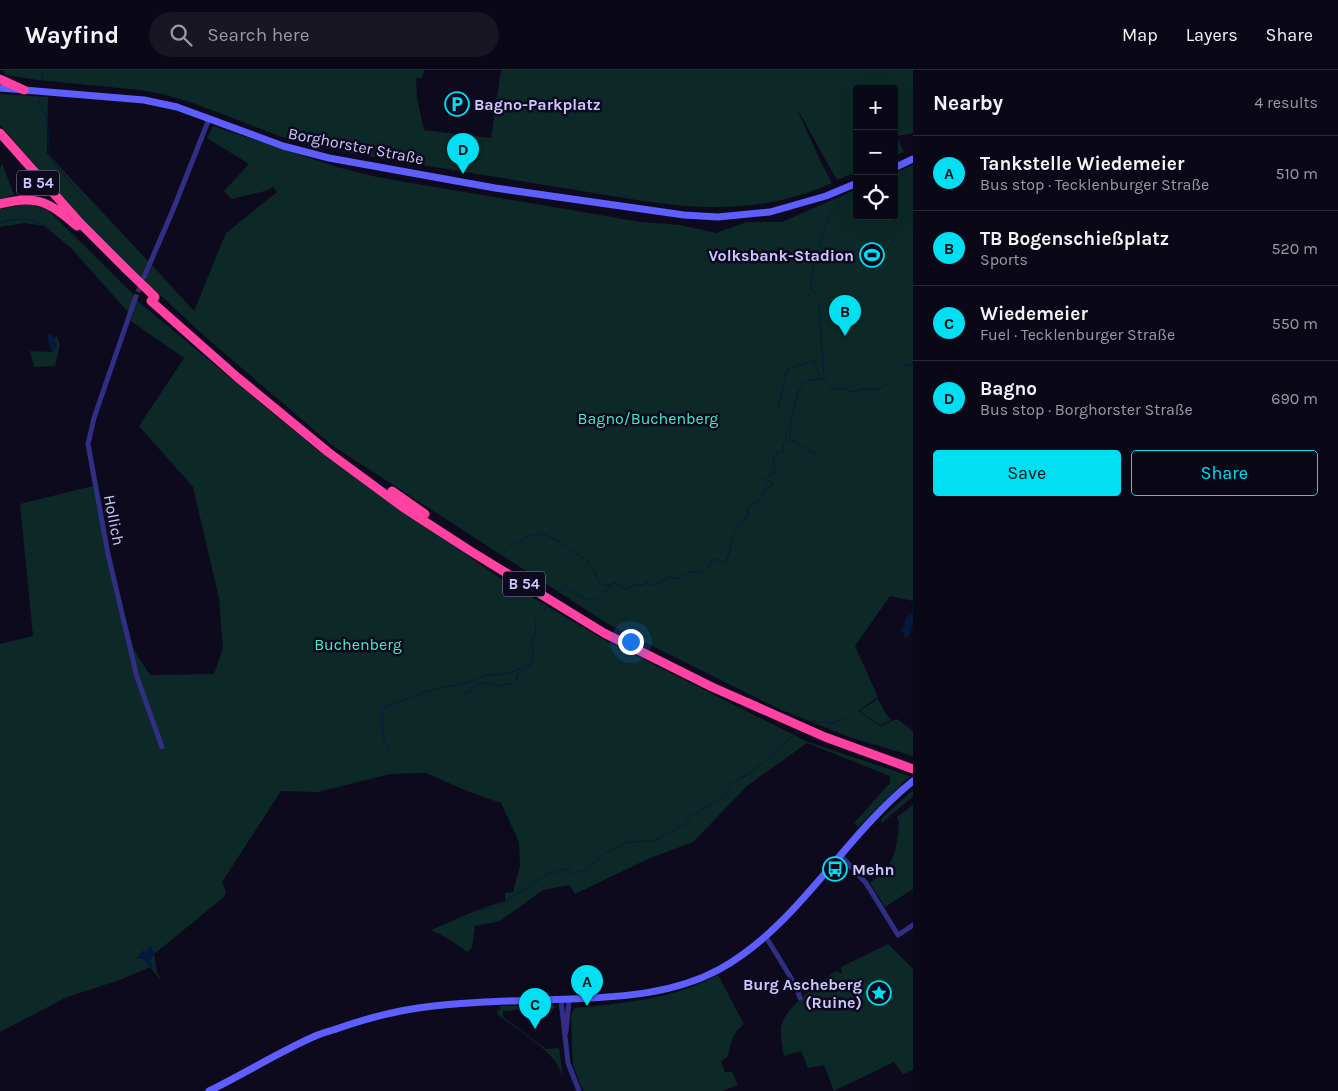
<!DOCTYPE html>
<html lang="en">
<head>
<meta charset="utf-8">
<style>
  body { margin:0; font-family:Karla,sans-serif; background:#181623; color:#f1f3f6 }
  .controls { position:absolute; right:15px; top:15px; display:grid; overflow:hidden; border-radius:5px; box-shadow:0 5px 20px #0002 }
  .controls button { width:45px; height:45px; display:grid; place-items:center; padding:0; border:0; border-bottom:1px solid #2a2935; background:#0a0816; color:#f1f3f6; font:25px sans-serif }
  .you { position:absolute; left:630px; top:571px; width:18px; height:18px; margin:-12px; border:4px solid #fff; border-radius:50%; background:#1a73e8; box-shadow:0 0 0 8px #1a73e833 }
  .badge { display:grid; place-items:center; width:32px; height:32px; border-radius:50%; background:#00e0f2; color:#111; font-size:16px; font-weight:700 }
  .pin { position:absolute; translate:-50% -41px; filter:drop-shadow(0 1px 2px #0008) }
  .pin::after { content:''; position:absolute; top:26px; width:18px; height:15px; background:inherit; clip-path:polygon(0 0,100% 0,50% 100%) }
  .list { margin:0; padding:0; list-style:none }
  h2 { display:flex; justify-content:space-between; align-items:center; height:65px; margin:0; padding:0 20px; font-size:21px }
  h2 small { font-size:16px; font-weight:400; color:#999aa1 }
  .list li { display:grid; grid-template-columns:32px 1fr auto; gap:15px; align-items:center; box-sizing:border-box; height:75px; padding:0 20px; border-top:1px solid #2a2935 }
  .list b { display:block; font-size:19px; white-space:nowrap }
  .list p { margin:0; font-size:16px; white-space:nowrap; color:#999aa1 }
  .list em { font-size:16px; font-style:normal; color:#999aa1 }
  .actions { display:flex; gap:10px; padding:15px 20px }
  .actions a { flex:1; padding:11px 0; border:1px solid #00e0f2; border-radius:5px; text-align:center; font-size:18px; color:#00e0f2 }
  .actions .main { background:#00e0f2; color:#111 }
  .icon { flex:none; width:28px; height:28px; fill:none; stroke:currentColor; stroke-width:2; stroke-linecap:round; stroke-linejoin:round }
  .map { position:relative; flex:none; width:913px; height:1021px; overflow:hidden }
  header { display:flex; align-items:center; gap:30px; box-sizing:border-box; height:70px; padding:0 25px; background:#0a0816; border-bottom:1px solid #2a2935 }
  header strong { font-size:24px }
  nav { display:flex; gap:28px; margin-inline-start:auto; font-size:18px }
  .search { width:350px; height:45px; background:#181623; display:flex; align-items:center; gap:12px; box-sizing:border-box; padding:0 18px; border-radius:28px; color:#999aa1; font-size:19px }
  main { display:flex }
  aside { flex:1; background:#0a0816 }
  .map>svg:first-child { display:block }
  .green { fill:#0c2927 }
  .water { fill:#041a3d }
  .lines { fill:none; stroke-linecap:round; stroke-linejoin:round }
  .stream { stroke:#041a3d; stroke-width:1 }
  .street-tunnel { stroke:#33304b; stroke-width:5; stroke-dasharray:5 2.5; stroke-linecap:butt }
  .street { stroke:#302f83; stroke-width:5 }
  .secondary { stroke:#5e5eff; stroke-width:7 }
  .highway { stroke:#ff42a2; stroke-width:9 }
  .highway-bridge { stroke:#ff42a2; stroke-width:9 }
  .labels { text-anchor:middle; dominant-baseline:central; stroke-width:5; stroke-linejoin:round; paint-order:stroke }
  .shield { fill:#0d0a1e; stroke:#938ebc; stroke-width:1 }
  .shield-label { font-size:15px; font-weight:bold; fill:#ccc7ff }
  .poi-label { font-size:16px; font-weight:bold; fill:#ccc7ff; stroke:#0d0a1e; text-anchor:start }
  .street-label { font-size:16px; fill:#ccc7ff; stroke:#0d0a1e }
  .park-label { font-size:16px; fill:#47ebbe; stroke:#0d0a1e }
</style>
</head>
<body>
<header>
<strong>Wayfind</strong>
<div class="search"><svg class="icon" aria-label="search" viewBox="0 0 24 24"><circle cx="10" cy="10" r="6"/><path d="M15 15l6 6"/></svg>Search here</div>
<nav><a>Map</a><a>Layers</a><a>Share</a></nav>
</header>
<main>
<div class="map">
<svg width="913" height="1021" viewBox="0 0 913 1021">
  <rect width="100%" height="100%" fill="#0d0a1e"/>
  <path class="green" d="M3,0H424L422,8H416L417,28L424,60L491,68L501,0H913V63L897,66L904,82L894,86V19H857V102L837,110L796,37L819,88L832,113C769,141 710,141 643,131L355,84L309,75L282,67L193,33L162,24L140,20L38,10L5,5Z
    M0,24L48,27L47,83L148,191L142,208L75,142L0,55Z
    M213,56L337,97L377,107L641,152L680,155L716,163L747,152H782L857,119V146H894V103L913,95V531L890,526L855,576L878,627L858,641L880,656L897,649L913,661V686L849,667L779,639L608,554L333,376L211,272L145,211L152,195L194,241L226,163L277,122L273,117L265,121L231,129L224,121L249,94L207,68Z
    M2,93L14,125L0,129V99Z
    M30,134L48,140L135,226L128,242L71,178L44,156L25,153L0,157V139Z
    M135,229L319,381L504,511L603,569L808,672L910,706L858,757L854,753L890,713V706L807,673L747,716L693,772L648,789L575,824L570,815L543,820L500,851L475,856L472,878L467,882L449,869L431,860L477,840L505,831V823L513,822L520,796L519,772L501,733L467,721L426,703L390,704L318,722L281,721L222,812L226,821L224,827L154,884L157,902L162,912L150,897L120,910L67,927L0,962V574L33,566L20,434L97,415L108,484L134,580L150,605L214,604L223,578L219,528L193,417L139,356L184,288L131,251Z
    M57,266L60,275L55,296L34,297L30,281L52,282L55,267Z
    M878,629L886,644L891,650L880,655L859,641Z
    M913,720V726L882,753L881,749Z
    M913,735V819L885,837L870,813C896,792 896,784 899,752L897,747Z
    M888,874L913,899V1000L903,1004L894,992L834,1021L824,995L808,998L801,981L784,986C783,977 780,967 781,958C784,937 820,913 836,901L842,904L841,897Z
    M718,905L744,954C733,962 730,973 728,986L721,992L725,1002H732L738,1015L722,1021H584L580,1014L573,995L571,945L575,938C625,933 674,929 718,905Z
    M551,935L556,937L552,940L551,937L503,941V947L546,979L559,978L563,1007C557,982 518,960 498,945L497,940H500L499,936Z"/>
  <path class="water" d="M51,263L57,274L55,280L52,282L48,272V265Z
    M913,543C913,552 913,563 905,569L903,562L901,560L905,554V548Z
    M151,876L154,884L150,890L154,898L149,896L143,889H137L143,880L147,882V878Z"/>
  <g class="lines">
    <path class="stream" d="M41,11L44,0
      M40,30L39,33L47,49L50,89L84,128V130
      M0,153C24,146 31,148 53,160
      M824,159L829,146L842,130
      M817,227L816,223L812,221L811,217L814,192L823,163
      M819,234L824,308
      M778,339L787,299L814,291L821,310
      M790,361L789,366L791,370L817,384
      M509,476C517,473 523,469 531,466C552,458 570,483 587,490C588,495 592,496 594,500C597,508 597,513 606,516L614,513
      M556,525L565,515C573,523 585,532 596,530C600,524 609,518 615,513L624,519L638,514L644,515L646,512L651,515H654L669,507L677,509L690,502H701L710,495L713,489L724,492L727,490C731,478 732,458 745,451V447L749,446L747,439L761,428L767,418L772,416V412L765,411L764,409L775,402L773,388L776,387L777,383L784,381L783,375L787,372L785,365L792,358L790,354L798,322L803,313L811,310L824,309L830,317L835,319L842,318L852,322L862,319H879L884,316L903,296L913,294
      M460,619L467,624C476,613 485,610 498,616L513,613L517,609V604L526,600L532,593
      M810,651L833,653L846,647
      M389,679C380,669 383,652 382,641L387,636C403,631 419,623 435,619C451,615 471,615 484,605H497L516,601L532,593L533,581L531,572L536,560L535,549L546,539V536
      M476,845L479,840L497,837L548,804L568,799L570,800L572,804L585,800L607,782L623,774L630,772L653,771L684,755L692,746L725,725L732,713L745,706L764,692L799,660"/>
    <path class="street-tunnel" d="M135,229L142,212"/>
    <path class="street" d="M144,207L173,140L209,49
      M135,229L94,348L88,374L108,484L137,607L162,677
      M841,786L866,813L898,865L913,855
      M766,867L796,916L800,928
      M561,930L568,993L579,1021
      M566,962L569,929"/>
    <path class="secondary" d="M0,18L144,30L177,37L283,76L329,88L495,118L684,145L718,147L770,142L826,126L857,113
      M894,98L913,89
      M209,1021C244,1004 277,983 313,967C321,963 331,961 339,958C365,949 391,942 418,938C468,931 520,931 571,929C622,927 674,924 720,899C800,854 842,768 913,711"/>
    <path class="highway" d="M0,9L24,20
      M0,63L80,153L126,199
      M0,134C37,124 49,132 77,156
      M151,231L237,307L328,382L404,438L472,482L604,563L712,617L825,667L913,699
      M392,421L425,444"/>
    <path class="highway-bridge" d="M126,199L155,227"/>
  </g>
  <defs>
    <g id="parking-ring" transform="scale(1.25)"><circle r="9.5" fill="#0d0a1e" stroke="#00e0f2" stroke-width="1.5"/><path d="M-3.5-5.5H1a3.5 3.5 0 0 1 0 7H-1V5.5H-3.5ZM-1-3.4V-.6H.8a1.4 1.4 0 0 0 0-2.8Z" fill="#00e0f2"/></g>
    <g id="stadium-ring" transform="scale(1.25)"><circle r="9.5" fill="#0d0a1e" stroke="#00e0f2" stroke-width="1.5"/><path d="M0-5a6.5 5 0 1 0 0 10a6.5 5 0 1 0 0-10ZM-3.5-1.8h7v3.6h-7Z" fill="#00e0f2"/></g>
    <g id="bus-ring" transform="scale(1.25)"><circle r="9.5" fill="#0d0a1e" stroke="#00e0f2" stroke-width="1.5"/><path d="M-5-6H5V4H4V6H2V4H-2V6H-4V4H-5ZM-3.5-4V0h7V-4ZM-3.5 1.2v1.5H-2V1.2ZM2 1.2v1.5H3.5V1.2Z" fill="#00e0f2"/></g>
    <g id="sight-ring" transform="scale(1.25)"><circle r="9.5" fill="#0d0a1e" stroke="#00e0f2" stroke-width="1.5"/><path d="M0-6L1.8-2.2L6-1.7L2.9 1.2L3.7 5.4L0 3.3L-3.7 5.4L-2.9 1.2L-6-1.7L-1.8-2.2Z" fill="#00e0f2"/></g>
  </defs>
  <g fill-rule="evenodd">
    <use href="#parking-ring" x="457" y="34"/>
    <use href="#stadium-ring" x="872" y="185"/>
    <use href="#bus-ring" x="835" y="799"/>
    <use href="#sight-ring" x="879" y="923"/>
  </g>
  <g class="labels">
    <g class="shield">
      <rect x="17" y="100.5" width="42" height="25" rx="4"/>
      <rect x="503" y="501.5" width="42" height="25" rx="4"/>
    </g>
    <g class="shield-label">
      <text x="38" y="113">B 54</text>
      <text x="524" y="514">B 54</text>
    </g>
    <g class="poi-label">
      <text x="474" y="34">Bagno-Parkplatz</text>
      <text x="854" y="185" text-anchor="end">Volksbank-Stadion</text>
      <text x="852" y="799">Mehn</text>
      <text x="862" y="914" text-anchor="end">Burg Ascheberg<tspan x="862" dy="18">(Ruine)</tspan></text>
    </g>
    <g class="street-label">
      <text transform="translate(356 76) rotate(11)">Borghorster Straße</text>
      <text transform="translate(114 450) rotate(79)">Hollich</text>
    </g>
    <g class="park-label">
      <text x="648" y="348">Bagno/Buchenberg</text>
      <text x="358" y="574">Buchenberg</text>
    </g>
  </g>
</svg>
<div class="controls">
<button>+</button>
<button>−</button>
<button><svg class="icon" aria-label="locate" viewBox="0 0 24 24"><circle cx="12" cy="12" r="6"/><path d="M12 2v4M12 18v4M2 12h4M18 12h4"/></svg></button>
</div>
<div class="you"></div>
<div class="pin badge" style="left:587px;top:936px">A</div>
<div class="pin badge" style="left:845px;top:266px">B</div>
<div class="pin badge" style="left:535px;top:959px">C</div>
<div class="pin badge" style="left:463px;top:104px">D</div>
</div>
<aside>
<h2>Nearby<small>4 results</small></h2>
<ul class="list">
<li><span class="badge">A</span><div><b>Tankstelle Wiedemeier</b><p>Bus stop · Tecklenburger Straße</p></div><em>510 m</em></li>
<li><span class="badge">B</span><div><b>TB Bogenschießplatz</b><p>Sports</p></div><em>520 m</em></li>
<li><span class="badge">C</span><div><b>Wiedemeier</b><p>Fuel · Tecklenburger Straße</p></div><em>550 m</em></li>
<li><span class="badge">D</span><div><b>Bagno</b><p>Bus stop · Borghorster Straße</p></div><em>690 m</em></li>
</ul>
<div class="actions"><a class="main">Save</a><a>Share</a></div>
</aside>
</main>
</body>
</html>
